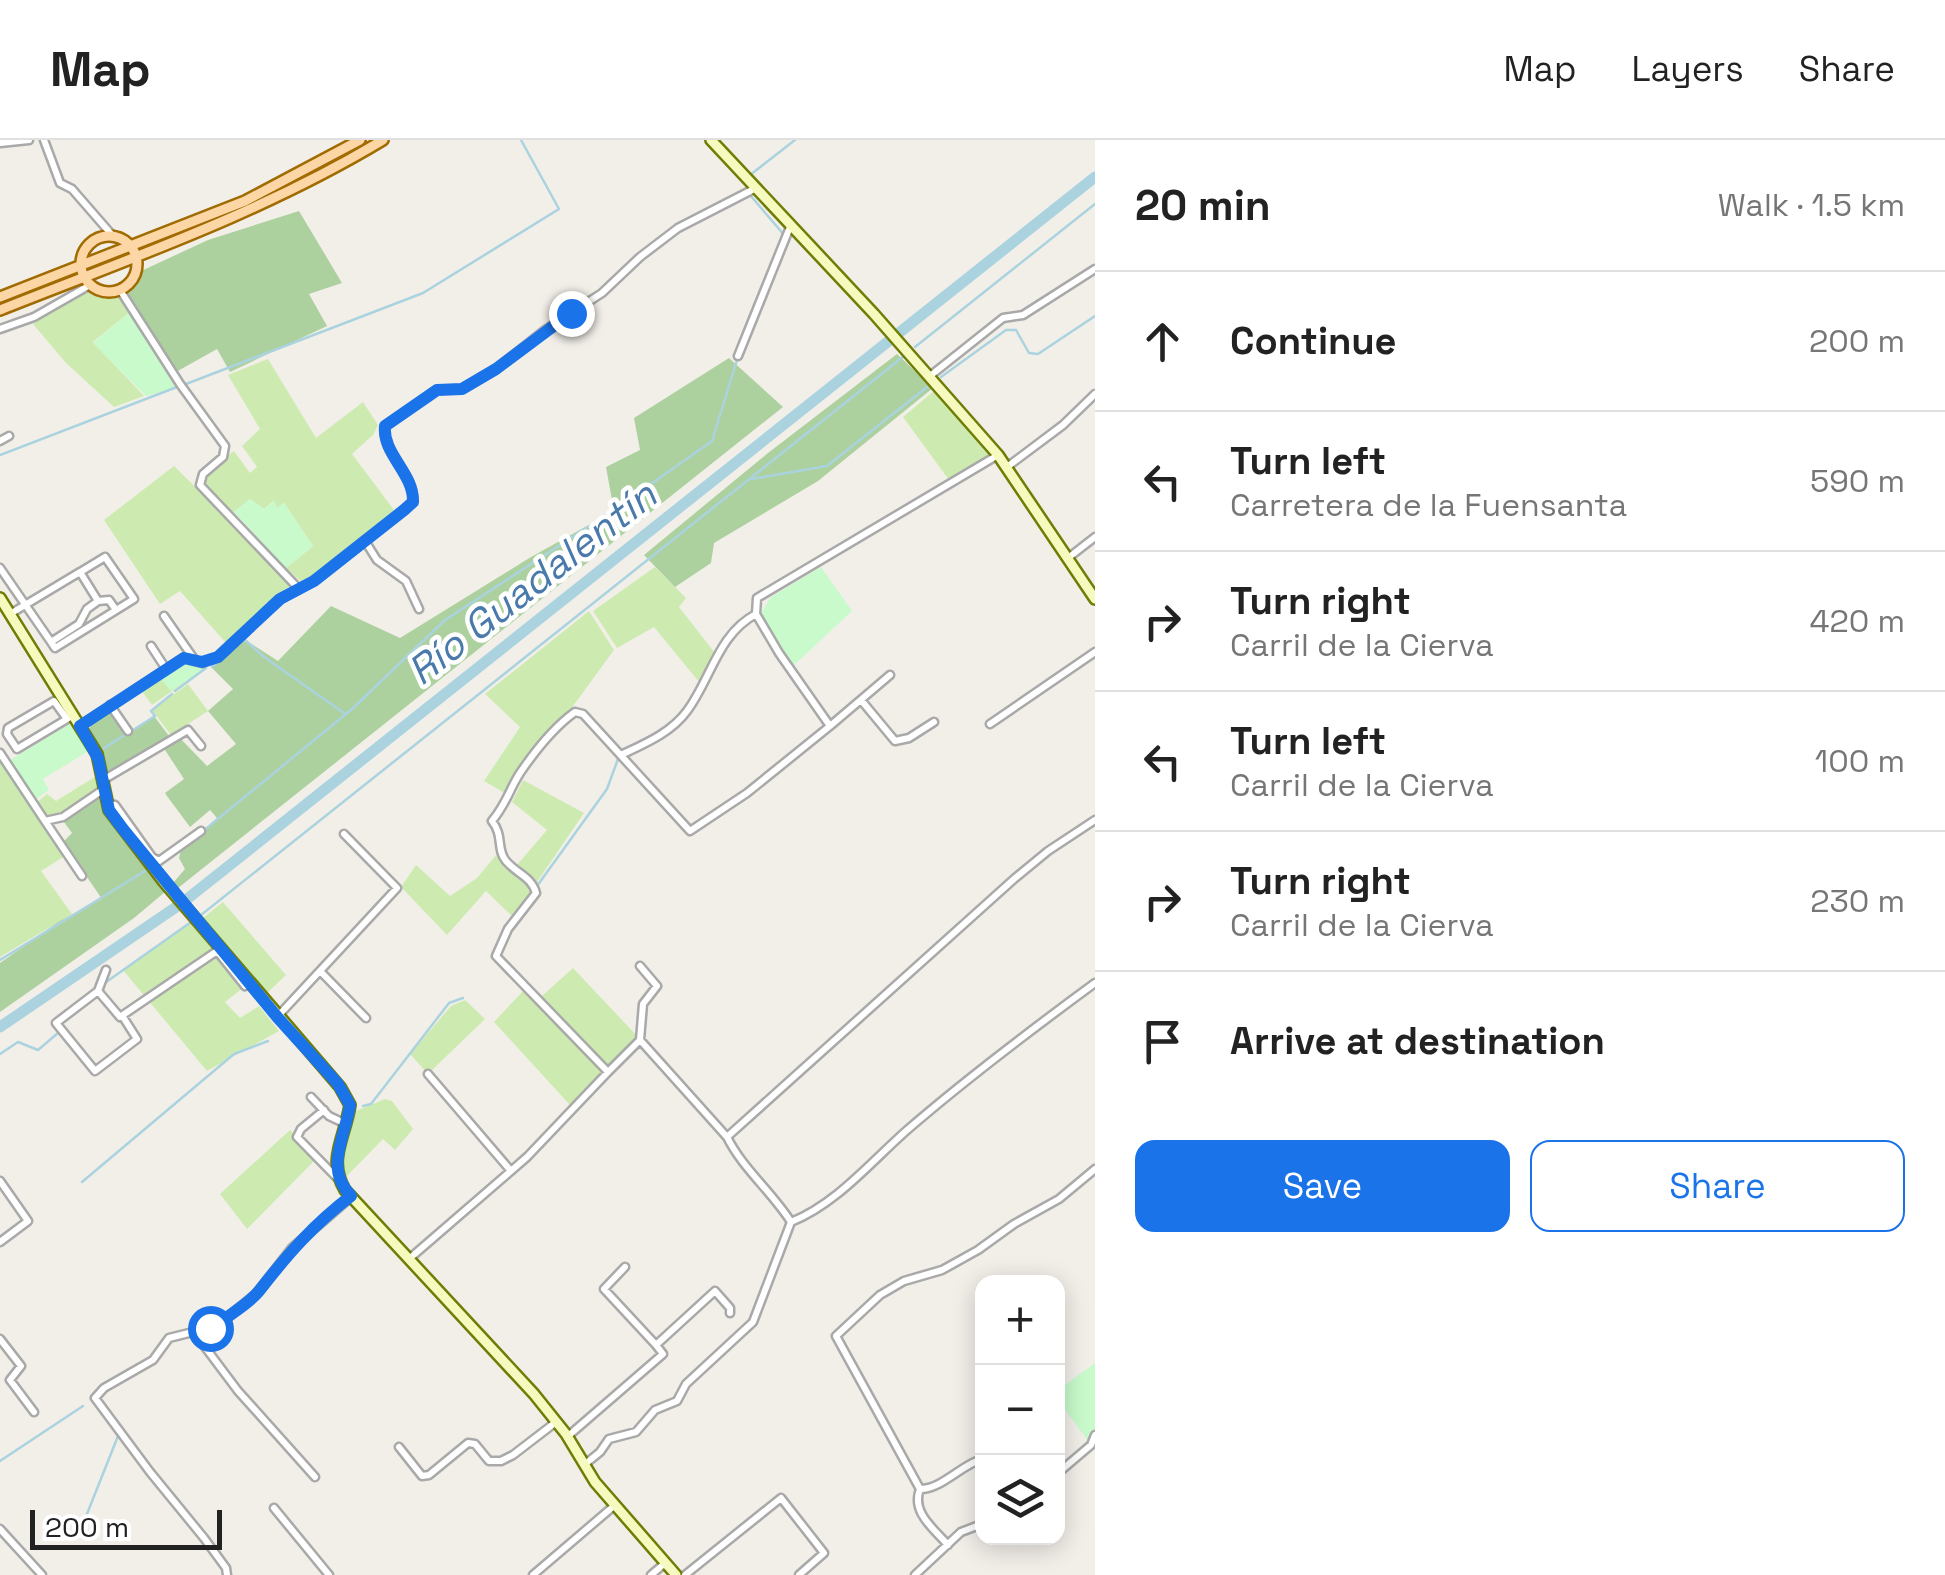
<!DOCTYPE html>
<html lang="en">
<head>
<meta charset="utf-8">
<style>
  body { margin:0; font-family:"Space Grotesk",sans-serif; background:#f2f2f2; color:#222 }
  .controls { position:absolute; right:30px; bottom:30px; display:grid; overflow:hidden; border-radius:20px; box-shadow:0 5px 25px #0003 }
  .controls button { width:90px; height:90px; display:grid; place-items:center; padding:0; border:0; border-bottom:2px solid #e0e0e0; background:#fff; color:#222; font:50px sans-serif }
  .scale { position:absolute; left:30px; bottom:25px; width:192px; box-sizing:border-box; padding-left:10px; border:5px solid #222; border-top:0; font-size:28px; line-height:35px; white-space:nowrap; color:#222; -webkit-text-stroke:8px #fff; paint-order:stroke }
  .stop { position:absolute; width:30px; height:30px; margin:-22px; border:8px solid #1a73e8; border-radius:50%; background:#fff }
  .stop.end { background:#1a73e8; border-color:#fff; box-shadow:0 2px 10px #0008 }
  .list { margin:0; padding:0; list-style:none }
  h2 { display:flex; justify-content:space-between; align-items:center; height:130px; margin:0; padding:0 40px; font-size:42px }
  h2 small { font-size:32px; font-weight:400; color:#767676 }
  .list li { display:grid; grid-template-columns:65px 1fr auto; gap:30px; align-items:center; box-sizing:border-box; height:140px; padding:0 40px; border-top:2px solid #e0e0e0 }
  .list b { display:block; font-size:38px; white-space:nowrap }
  .list p { margin:0; font-size:32px; white-space:nowrap; color:#767676 }
  .list em { font-size:32px; font-style:normal; color:#767676 }
  .actions { display:flex; gap:20px; padding:30px 40px }
  .actions a { flex:1; padding:22px 0; border:2px solid #1a73e8; border-radius:20px; text-align:center; font-size:35px; color:#1a73e8 }
  .actions .main { background:#1a73e8; color:#fff }
  .icon { flex:none; width:55px; height:55px; fill:none; stroke:currentColor; stroke-width:2; stroke-linecap:round; stroke-linejoin:round }
  .map { position:relative; flex:none; width:1095px; height:1435px; overflow:hidden }
  header { display:flex; align-items:center; gap:60px; box-sizing:border-box; height:140px; padding:0 50px; background:#fff; border-bottom:2px solid #e0e0e0 }
  header strong { font-size:48px }
  nav { display:flex; gap:55px; margin-inline-start:auto; font-size:35px }
  main { display:flex }
  aside { flex:1; background:#fff }
  .map>svg:first-child { display:block }
  .grass { fill:#cdebb0 }
  .forest { fill:#add19e }
  .park { fill:#c8facc }
  .lines { fill:none; stroke-linecap:round; stroke-linejoin:round }
  .stream { stroke:#aad3df; stroke-width:2.5 }
  .river { stroke:#aad3df; stroke-width:11 }
  .street-casing { stroke:#a9a9a9; stroke-width:11 }
  .secondary-casing { stroke:#707d05; stroke-width:14 }
  .primary-casing { stroke:#a06b00; stroke-width:14 }
  .street { stroke:#fff; stroke-width:6 }
  .secondary { stroke:#f7fabf; stroke-width:9 }
  .primary { stroke:#fcd6a4; stroke-width:9 }
  .route { stroke:#1a73e8; stroke-width:12 }
  .labels { text-anchor:middle; dominant-baseline:central; stroke-width:9; stroke-linejoin:round; paint-order:stroke }
  .water-label { font-size:40px; font-style:italic; fill:#4a7aab; stroke:#fff }
</style>
</head>
<body>
<header>
<strong>Map</strong>
<nav><a>Map</a><a>Layers</a><a>Share</a></nav>
</header>
<main>
<div class="map">
<svg width="1095" height="1435" viewBox="0 0 1095 1435">
  <rect width="100%" height="100%" fill="#f2efe9"/>
  <path class="grass" d="M84,148L108,158L119,157L130,172L93,202L144,256L114,267L66,223L33,184Z
    M268,219L316,298L363,262L378,285L373,295L352,314L394,370L305,445L286,428L313,406L284,363L277,368L273,361L264,369L250,359L234,372L200,345L206,331L234,311L250,333L257,327L242,306L260,289L228,235Z
    M935,250L992,316L949,340L903,277Z
    M174,326L293,443L226,503L180,451L160,464L104,380Z
    M655,427L686,458L679,467L715,513L700,543L654,487L617,508L593,471Z
    M589,471L614,510L508,655L484,641L520,587L485,554Z
    M181,523L205,528L152,565L141,550Z
    M188,544L208,571L171,595L152,570Z
    M0,619L65,716L41,731L72,774L0,817Z
    M98,635L101,647L57,677H46L37,662L47,654L56,661Z
    M523,640L584,673L537,742L516,726L547,690L512,662Z
    M496,715L534,745L536,753L516,780L486,751L447,795L401,747L416,725L450,756L477,738Z
    M223,762L286,835L266,854L203,778Z
    M191,782L243,848L225,862L240,878L259,866L279,891L207,931L123,830Z
    M573,828L638,897L608,926L542,856Z
    M525,849L603,932L570,965L494,882Z
    M465,860L485,879L428,934L410,914L451,866Z
    M385,959L392,961L413,989L395,1010L383,999L343,1040C337,1015 348,994 356,971Z
    M290,990L317,1018L247,1089L220,1054Z"/>
  <path class="forest" d="M299,71L342,143L309,154L327,186L230,232L217,209L176,232L128,156L139,132L208,100Z
    M897,214L933,248L818,341L714,403L711,423L675,447L644,415L768,313Z
    M729,218L783,267L178,748L173,743L185,729L179,718L181,710L217,678L210,670L190,687L167,656L165,653L184,639L163,607L177,595L207,626L236,604L208,571L233,549L212,528L244,499L278,521L331,466L400,498L531,417L614,371L606,327L640,310L634,278Z
    M117,566L132,590L154,576L169,596L109,635L89,589L92,583Z
    M101,656L108,674L165,752L134,778L0,872V823L58,782L102,759L63,702L72,693L61,678Z"/>
  <path class="park" d="M130,172L176,248L146,256L93,203Z
    M250,359L264,369L274,361L277,368L284,363L313,406L286,428L234,372Z
    M821,427L852,471L792,527L760,475L771,457Z
    M181,523L205,528L171,551L160,538Z
    M72,582L90,610L43,639L49,650L35,660L9,621Z
    M1095,1223V1295L1091,1305L1058,1260V1250Z"/>
  <g class="lines">
    <path class="stream" d="M750,35L795,0
      M750,55L785,96
      M915,207L1095,64
      M941,237L1006,190H1016L1029,213L1038,214L1095,176
      M186,244L423,153L559,69L521,0
      M0,315L177,247
      M752,339L827,326L927,247
      M238,503L244,499L264,517L344,573
      M212,527L221,519
      M175,551L206,528
      M130,592L155,576L151,571L172,554
      M103,609L126,594
      M202,692L352,569L445,480L614,370L712,301L737,220
      M537,746L607,649L618,619
      M201,775L904,216
      M0,820L145,731
      M102,845L191,782
      M55,880L80,861
      M0,914L18,902L38,910L58,893L56,888
      M363,966L371,964L449,863L463,858
      M82,1042L234,914L268,901
      M0,1321L83,1266
      M81,1389L118,1296"/>
    <path class="river" d="M0,887L182,763L1095,37"/>
    <g class="street-casing">
      <path id="street" d="M44,0L60,43L72,49L112,95
        M0,3L29,0
        M120,150L180,244L225,306L223,317L203,334L200,345L298,448
        M0,189L34,177L90,145
        M738,216L790,87
        M930,236L1003,178L1023,175L1095,129
        M0,301L9,296
        M1007,327L1063,285L1095,254
        M365,401L377,420L406,441L419,469
        M1068,418L1095,397
        M0,428L51,502L79,484L87,469L98,461L80,432L10,474
        M98,461L109,460L116,470
        M164,476L194,519
        M51,502L55,508L134,459L105,417L77,434
        M151,506L166,529
        M890,535L830,586L779,513L756,474L757,458L998,315
        M861,560L895,601L909,598L934,582
        M110,565L128,591
        M67,579L54,561L8,588L7,594L17,609L67,579L73,575
        M990,584L1095,512
        M80,586L183,518L202,523L218,517L280,459L314,441L405,370L413,361C415,333 381,314 385,286L437,250L462,249L496,229L545,190L602,153L640,117L678,88L754,49
        M830,586L747,653L690,691L583,574L575,572C554,587 535,611 520,633C509,650 507,663 492,681C504,696 496,709 506,721C517,734 532,737 536,753L508,789L496,816L608,932L640,900L727,997L1014,739L1048,711L1095,680
        M0,613L45,681L63,677L104,649
        M621,615C644,604 671,593 687,571C711,539 718,494 756,474
        M103,640L188,590L201,606
        M108,664L115,665L152,717L159,721L201,691
        M45,681L82,736
        M640,826L657,846L643,864L640,900
        M106,830L98,851L120,877L217,811L245,846L250,843
        M320,831L366,878
        M98,851L56,883L95,931L137,899L123,877
        M278,876L397,748L344,694
        M428,934L511,1031
        M311,957L329,976L346,984
        M324,970L301,989L297,997L339,1040
        M0,1041L28,1081L0,1102
        M791,1082C836,1064 870,1023 906,991C966,939 1031,890 1095,843
        M409,1119L527,1017L608,932
        M625,1127L604,1149L656,1205
        M209,1189L202,1203L238,1251L315,1337
        M0,1199L21,1226L10,1240L34,1272
        M567,1297L663,1214L656,1205L715,1151L730,1168V1173
        M399,1307L422,1336L429,1335L468,1303L475,1304L489,1321H501L513,1315L556,1282
        M982,1319C961,1325 942,1349 920,1349L836,1196L880,1155L904,1141L942,1130L978,1110L1014,1084L1059,1059L1095,1029
        M584,1325L600,1312L609,1299L636,1292L655,1270L677,1261L686,1244L753,1182L791,1082C772,1052 743,1029 727,997
        M1058,1333L1091,1305L1095,1295
        M920,1349C911,1372 933,1388 948,1405
        M274,1368L329,1435
        M0,1389L42,1435
        M227,1435L226,1428L204,1398L150,1332L95,1258L104,1248L153,1220L169,1198L217,1186L257,1153L292,1108L351,1057
        M533,1435L615,1365
        M651,1435L664,1424
        M685,1435L781,1358L824,1413L799,1435
        M915,1435L961,1392L982,1384"/>
    </g>
    <g class="secondary-casing">
      <path id="secondary" d="M711,0L874,174L998,315L1095,459
        M0,458L97,614L109,670L164,742L340,947L350,965C345,998 327,1019 345,1050L534,1254L566,1294L595,1342L676,1435"/>
    </g>
    <g class="primary-casing">
      <path id="primary" d="M81 124a28 28 0 1 1 56 0a28 28 0 1 1-56 0Z
        M0,157L245,61L360,0
        M0,170C131,118 262,73 383,0"/>
    </g>
    <use href="#street" class="street"/>
    <use href="#secondary" class="secondary"/>
    <use href="#primary" class="primary"/>
  </g>
  <g class="lines">
    <path class="route" d="M210,1188L217,1186C230,1173 248,1165 259,1151C287,1115 314,1084 351,1056C324,1028 345,998 350,965L338,944L278,878L123,689L109,670L98,618L80,586L184,518L202,522L218,517L280,459L314,441L404,370L413,362C414,333 382,314 385,286L437,250L462,249L496,229L571,173"/>
  </g>
  <g class="labels">
    <g class="water-label">
      <text transform="translate(532 443) rotate(-38)">Río Guadalentín</text>
    </g>
  </g>
</svg>
<div class="controls">
<button>+</button>
<button>−</button>
<button><svg class="icon" aria-label="layers" viewBox="0 0 24 24"><path d="M12 4l9 5-9 5-9-5zM3 14l9 5 9-5"/></svg></button>
</div>
<div class="scale">200 m</div>
<div class="stop" style="left:210px;top:1188px"></div>
<div class="stop end" style="left:571px;top:173px"></div>
</div>
<aside>
<h2>20 min<small>Walk · 1.5 km</small></h2>
<ul class="list">
<li><svg class="icon" aria-label="ahead" viewBox="0 0 24 24"><path d="M12 20V5M6 11l6-6 6 6"/></svg><div><b>Continue</b></div><em>200 m</em></li>
<li><svg class="icon" aria-label="left" viewBox="0 0 24 24"><path d="M17 20v-9H6M10 6l-5 5 5 5"/></svg><div><b>Turn left</b><p>Carretera de la Fuensanta</p></div><em>590 m</em></li>
<li><svg class="icon" aria-label="right" viewBox="0 0 24 24"><path d="M7 20v-9h11M14 6l5 5-5 5"/></svg><div><b>Turn right</b><p>Carril de la Cierva</p></div><em>420 m</em></li>
<li><svg class="icon" aria-label="left" viewBox="0 0 24 24"><path d="M17 20v-9H6M10 6l-5 5 5 5"/></svg><div><b>Turn left</b><p>Carril de la Cierva</p></div><em>100 m</em></li>
<li><svg class="icon" aria-label="right" viewBox="0 0 24 24"><path d="M7 20v-9h11M14 6l5 5-5 5"/></svg><div><b>Turn right</b><p>Carril de la Cierva</p></div><em>230 m</em></li>
<li><svg class="icon" aria-label="arrive" viewBox="0 0 24 24"><path d="M6 21V4h12l-3 4 3 4H6"/></svg><div><b>Arrive at destination</b></div></li>
</ul>
<div class="actions"><a class="main">Save</a><a>Share</a></div>
</aside>
</main>
</body>
</html>
